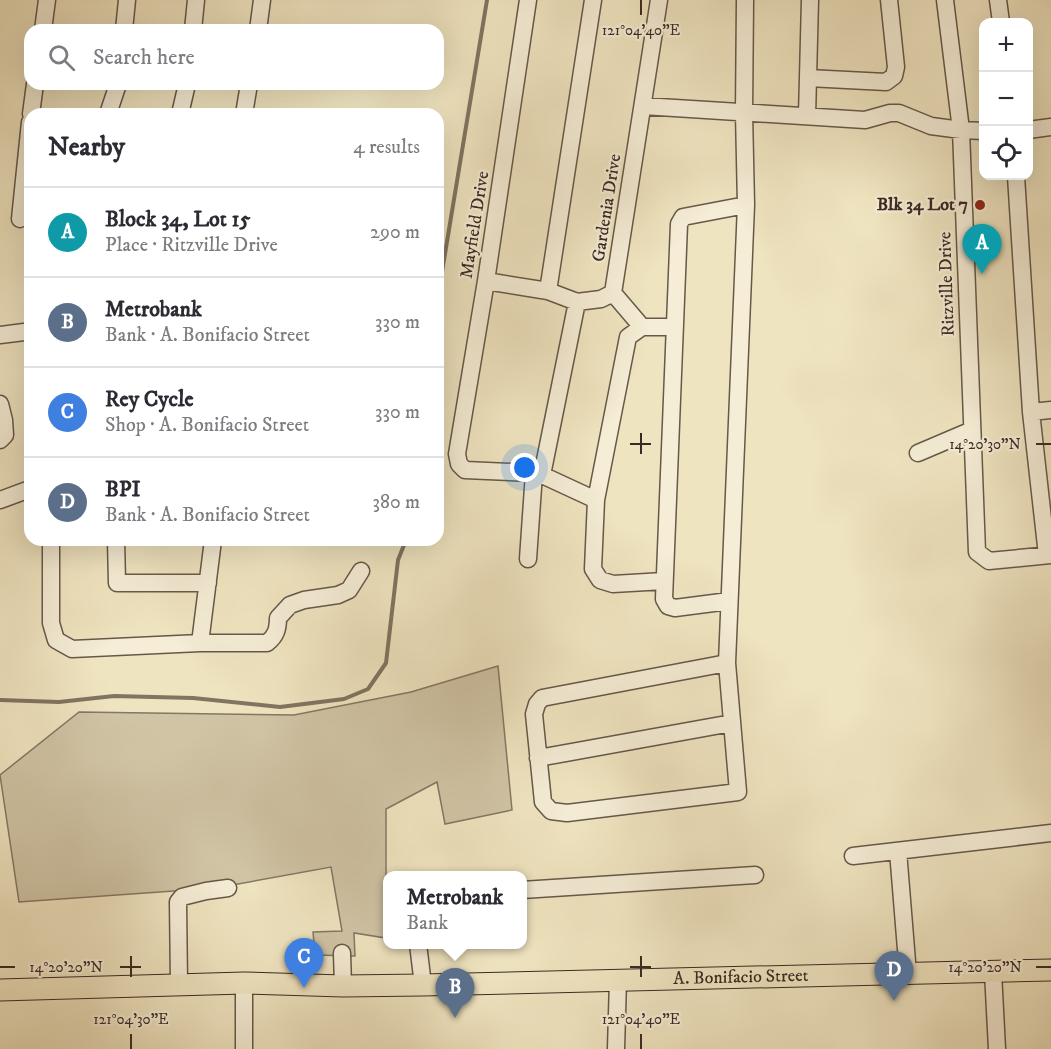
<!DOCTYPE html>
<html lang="en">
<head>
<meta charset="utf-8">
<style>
  body { margin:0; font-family:"IM FELL DW Pica",serif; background:#f7f7f7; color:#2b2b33 }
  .controls { position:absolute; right:18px; top:18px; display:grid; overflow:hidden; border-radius:12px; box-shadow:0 6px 24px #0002 }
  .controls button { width:54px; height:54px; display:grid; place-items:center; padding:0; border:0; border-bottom:2px solid #e1e1e2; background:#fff; color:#2b2b33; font:30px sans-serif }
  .you { position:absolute; left:525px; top:468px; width:21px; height:21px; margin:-15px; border:4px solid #fff; border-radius:50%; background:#1a73e8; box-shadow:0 0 0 9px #1a73e833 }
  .badge { display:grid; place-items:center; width:39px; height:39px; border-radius:50%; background:#0f766e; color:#fff; font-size:20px; font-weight:700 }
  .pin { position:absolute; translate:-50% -50px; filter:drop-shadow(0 2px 3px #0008) }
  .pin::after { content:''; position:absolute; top:32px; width:21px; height:18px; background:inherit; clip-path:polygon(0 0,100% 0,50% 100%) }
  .popup { position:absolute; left:383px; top:871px; width:144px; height:78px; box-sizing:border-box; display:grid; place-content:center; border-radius:12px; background:#fff; filter:drop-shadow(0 2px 4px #0005); font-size:20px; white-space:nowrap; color:#7c7c81 }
  .popup b { font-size:22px; color:#2b2b33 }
  .popup::after { content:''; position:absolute; left:50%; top:100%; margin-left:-12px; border:12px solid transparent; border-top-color:#fff }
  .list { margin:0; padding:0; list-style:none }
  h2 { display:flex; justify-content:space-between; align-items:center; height:78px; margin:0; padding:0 24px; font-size:26px }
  h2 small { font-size:20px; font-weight:400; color:#7c7c81 }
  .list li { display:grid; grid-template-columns:39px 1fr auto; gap:18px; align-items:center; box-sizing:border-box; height:90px; padding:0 24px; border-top:2px solid #e1e1e2 }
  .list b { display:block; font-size:22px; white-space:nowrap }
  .list p { margin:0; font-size:20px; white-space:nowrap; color:#7c7c81 }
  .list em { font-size:20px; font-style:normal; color:#7c7c81 }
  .icon { flex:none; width:33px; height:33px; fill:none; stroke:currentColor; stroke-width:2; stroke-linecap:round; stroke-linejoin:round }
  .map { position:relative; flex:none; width:1051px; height:1049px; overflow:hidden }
  .search { position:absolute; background:#fff; box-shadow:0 6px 24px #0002; left:24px; top:24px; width:420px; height:66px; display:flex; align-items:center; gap:15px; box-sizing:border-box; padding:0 21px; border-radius:18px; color:#7c7c81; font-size:22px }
  .panel { position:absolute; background:#fff; box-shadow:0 6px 24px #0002; left:24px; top:108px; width:420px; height:438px; border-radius:18px }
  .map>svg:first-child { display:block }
  .green { fill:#d0c4a5; stroke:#847764; stroke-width:1.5 }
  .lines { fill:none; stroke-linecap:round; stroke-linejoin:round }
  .stream { stroke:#817461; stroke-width:4 }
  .minor-casing { stroke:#66584a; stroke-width:19 }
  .major-casing { stroke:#392a23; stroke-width:23 }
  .minor { stroke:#f5edd6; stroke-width:16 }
  .major { stroke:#efe4c0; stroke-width:21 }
  .ticks { fill:none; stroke:#392a23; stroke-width:2 }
  .poi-dot { fill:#8f2418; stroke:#f5edd6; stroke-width:2 }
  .labels { text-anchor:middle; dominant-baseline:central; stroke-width:4.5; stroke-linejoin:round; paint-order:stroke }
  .poi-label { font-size:18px; font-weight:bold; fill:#392a23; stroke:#f5edd6; text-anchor:end }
  .street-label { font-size:18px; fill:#392a23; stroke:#f5edd6 }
  .ticks-label { font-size:15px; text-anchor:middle; fill:#392a23; stroke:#f5edd6; stroke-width:4.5; stroke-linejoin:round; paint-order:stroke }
</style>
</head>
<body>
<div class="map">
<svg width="1051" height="1049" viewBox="0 0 1051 1049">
  <rect width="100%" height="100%" fill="#efe4c0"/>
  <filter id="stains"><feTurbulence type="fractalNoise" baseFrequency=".00333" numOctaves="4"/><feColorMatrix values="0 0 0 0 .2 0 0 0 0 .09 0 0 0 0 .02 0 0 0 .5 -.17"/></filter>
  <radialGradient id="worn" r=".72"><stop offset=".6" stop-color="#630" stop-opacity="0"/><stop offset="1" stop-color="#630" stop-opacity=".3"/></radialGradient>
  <path class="green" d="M498,666L512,810L445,824L437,782L386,809V938L354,933L355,956L315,955L313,932L342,931L331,867L216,888L19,902L0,775L79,712L294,715L411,692Z"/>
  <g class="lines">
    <path class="stream" d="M438,296L487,0
      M0,700L59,702L114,696L193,698L280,707L344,699L368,689L386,663L398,560L406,540"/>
    <g class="minor-casing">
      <path id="minor" d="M528,0L486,281L457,454L459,464L465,470L534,473L542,475L577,302
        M945,0L961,130L977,552L989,561L1051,555
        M998,0L1001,22
        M43,30L47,0
        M124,30L127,0
        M193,30L196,0
        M258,30L262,0
        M808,78L886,82L894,76L896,67L889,0
        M643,106L865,120L890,113H899L931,126L961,130L984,131
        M31,114L35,84
        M108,114L118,84
        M180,114L187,84
        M244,114L249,84
        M807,116L810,0
        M1028,130L1051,127
        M1016,176L1031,412L1047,555
        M20,219L30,122
        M486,281L548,291L577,302L601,299L613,293L659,0
        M548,291L593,0
        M613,293L642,327
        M0,335L24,332
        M0,404L4,420L5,435L0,440
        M1031,412L1051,410
        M918,453L972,430
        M542,475L596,500
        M0,500L30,489
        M51,540V623L56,640L72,649L200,643H267C276,636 278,629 278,618L290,605L304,600L338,595L349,590L361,571
        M116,540L117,583H208
        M528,559L534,473
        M664,581L613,584L600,580L593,569L596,500L628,337L642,327H674
        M729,601L675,608L668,606L664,599L679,224L683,217L746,205
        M200,643L213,540
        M727,663L542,698L537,704L534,714L543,802L551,811L567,813L738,792L727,663L746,205L744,113L745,0
        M538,758L732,723
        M898,851L908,974
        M853,856L1051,833
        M522,890L755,875
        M418,944L423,985
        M342,953L343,986
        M993,972L997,1049
        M244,983V1049
        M179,985L178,902L182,897L206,891L228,888
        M616,1049L618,980"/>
    </g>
    <g class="major-casing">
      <g id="major">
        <path id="s1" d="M0,990L244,983L343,986L423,985L1051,970"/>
      </g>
    </g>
    <use href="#minor" class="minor"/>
    <use href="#major" class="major"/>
  </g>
  <path class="ticks" d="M641,0V15M641,433V454M630,444H651M1036,444H1051M131,956V977M641,956V977M0,967H15M120,967H141M630,967H651M1036,967H1051M131,1034V1049M641,1034V1049"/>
  <circle class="poi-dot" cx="980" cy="205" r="6"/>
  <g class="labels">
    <g class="poi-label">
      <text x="968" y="205">Blk 34 Lot 7</text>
    </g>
    <g class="street-label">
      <text transform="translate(607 208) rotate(-81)">Gardenia Drive</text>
      <text transform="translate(475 225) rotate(-81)">Mayfield Drive</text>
      <text transform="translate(947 284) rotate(-92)">Ritzville Drive</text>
      <text stroke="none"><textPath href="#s1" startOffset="741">A. Bonifacio Street</textPath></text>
    </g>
  </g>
  <g class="ticks-label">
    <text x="641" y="35">121°04'40"E</text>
    <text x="985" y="449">14°20'30"N</text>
    <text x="66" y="972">14°20'20"N</text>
    <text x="985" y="972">14°20'20"N</text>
    <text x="131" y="1024">121°04'30"E</text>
    <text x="641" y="1024">121°04'40"E</text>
  </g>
  <rect width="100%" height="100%" filter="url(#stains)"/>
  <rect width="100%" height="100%" fill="url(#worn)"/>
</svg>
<div class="controls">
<button>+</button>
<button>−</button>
<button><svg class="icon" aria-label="locate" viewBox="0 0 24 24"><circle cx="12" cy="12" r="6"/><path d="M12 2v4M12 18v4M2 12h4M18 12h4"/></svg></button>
</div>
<div class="you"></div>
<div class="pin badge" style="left:982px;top:274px;background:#0f9aa8">A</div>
<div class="pin badge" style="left:455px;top:1018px;background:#5c6f8a">B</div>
<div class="popup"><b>Metrobank</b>Bank</div>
<div class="pin badge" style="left:304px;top:988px;background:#3f7fe0">C</div>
<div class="pin badge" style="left:894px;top:1001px;background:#5c6f8a">D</div>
<div class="search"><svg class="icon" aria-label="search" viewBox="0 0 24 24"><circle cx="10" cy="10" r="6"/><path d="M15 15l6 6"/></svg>Search here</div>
<section class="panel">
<h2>Nearby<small>4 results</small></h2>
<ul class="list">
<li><span class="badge" style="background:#0f9aa8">A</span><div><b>Block 34, Lot 15</b><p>Place · Ritzville Drive</p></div><em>290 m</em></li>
<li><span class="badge" style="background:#5c6f8a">B</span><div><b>Metrobank</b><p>Bank · A. Bonifacio Street</p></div><em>330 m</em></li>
<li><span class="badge" style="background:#3f7fe0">C</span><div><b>Rey Cycle</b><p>Shop · A. Bonifacio Street</p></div><em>330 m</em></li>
<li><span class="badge" style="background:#5c6f8a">D</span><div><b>BPI</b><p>Bank · A. Bonifacio Street</p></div><em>380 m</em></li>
</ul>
</section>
</div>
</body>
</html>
